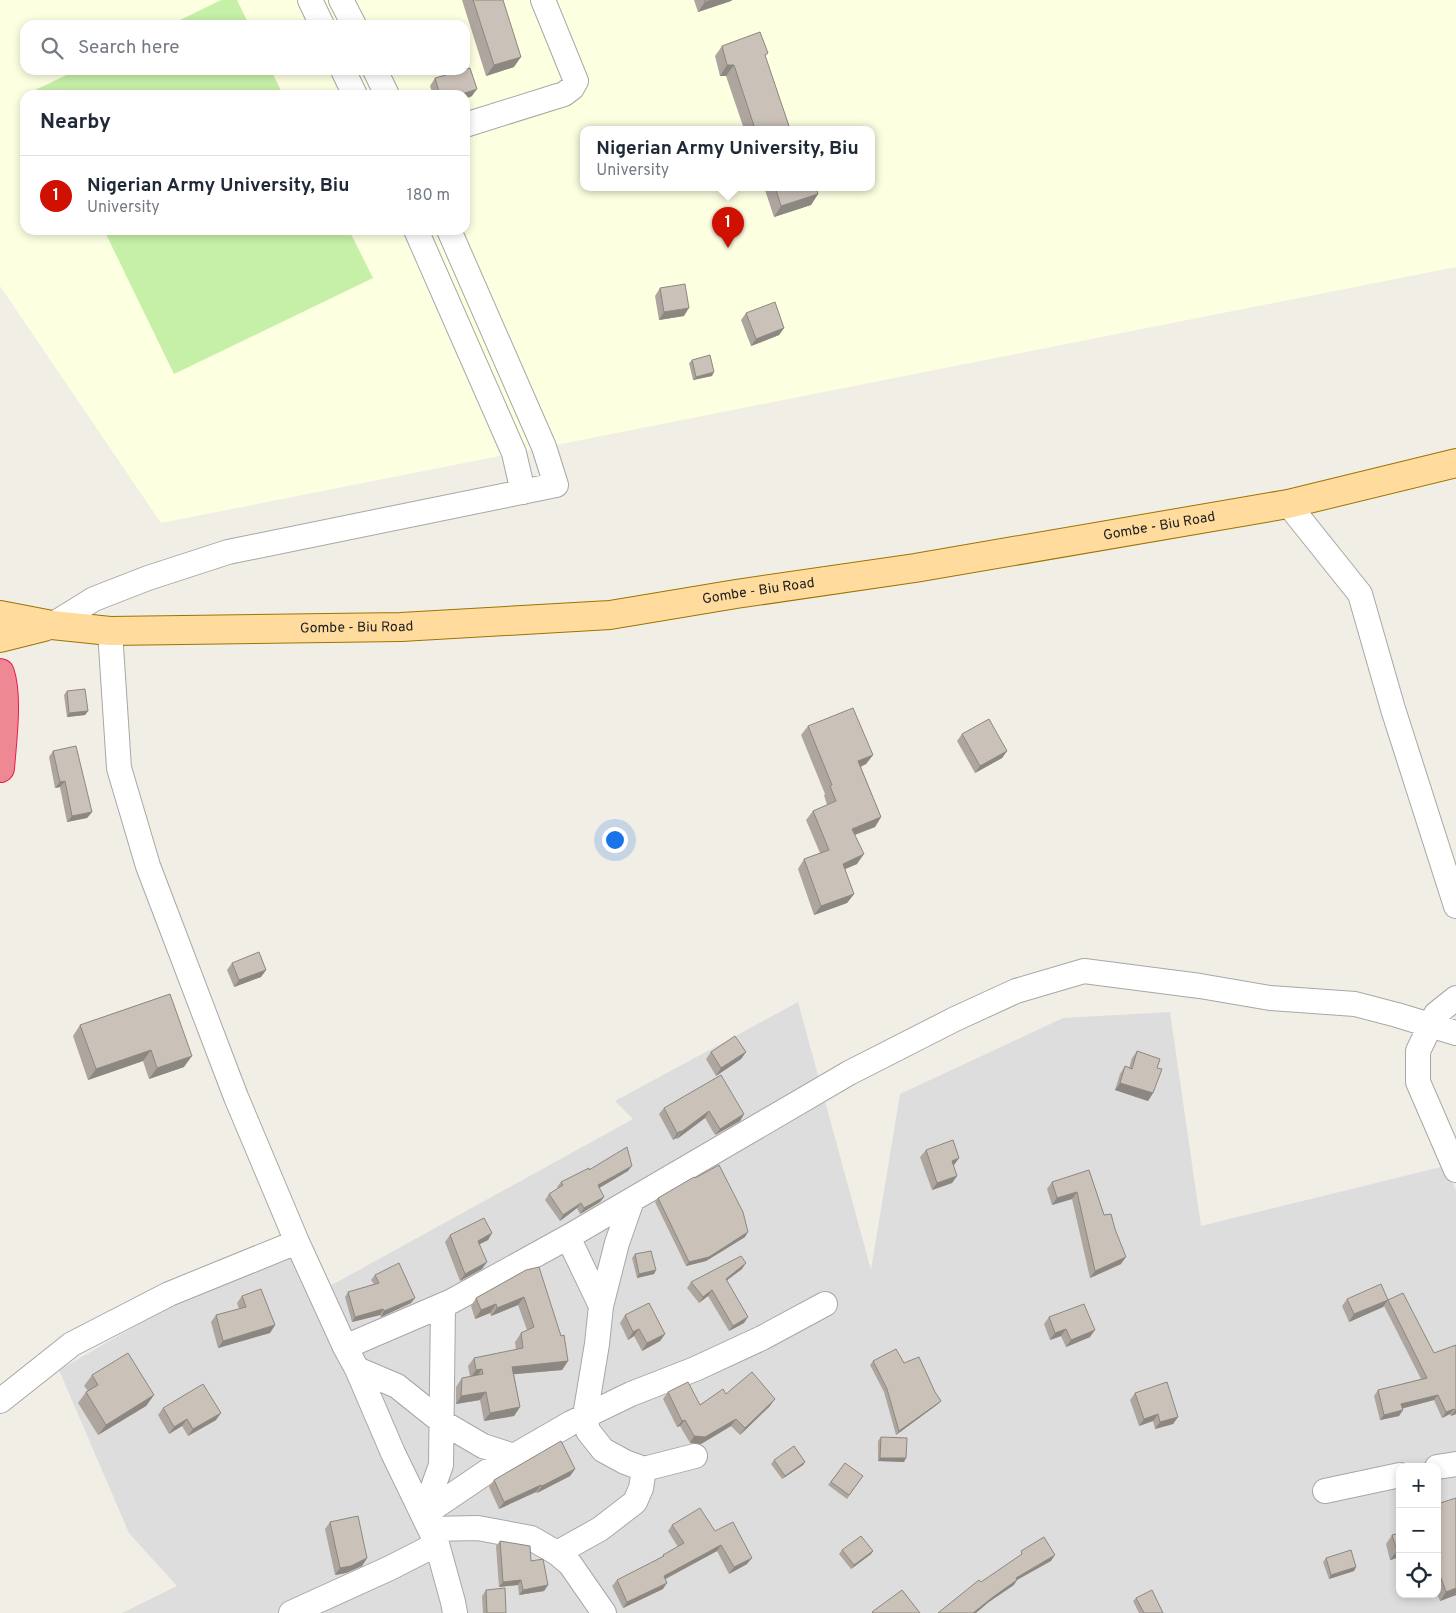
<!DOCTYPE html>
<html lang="en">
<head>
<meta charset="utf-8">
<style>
  body { margin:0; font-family:Overpass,sans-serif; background:#f6f6f7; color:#1f2937 }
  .controls { position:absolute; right:15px; bottom:15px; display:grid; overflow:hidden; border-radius:10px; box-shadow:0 2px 8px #0003 }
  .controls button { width:45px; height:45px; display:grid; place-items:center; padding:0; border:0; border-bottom:1px solid #e0e1e3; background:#fff; color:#1f2937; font:25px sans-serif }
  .you { position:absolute; left:614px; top:839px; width:18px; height:18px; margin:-12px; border:4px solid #fff; border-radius:50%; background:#1a73e8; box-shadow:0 0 0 8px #1a73e833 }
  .badge { display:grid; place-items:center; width:32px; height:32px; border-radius:50%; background:#d01000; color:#fff; font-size:16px; font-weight:700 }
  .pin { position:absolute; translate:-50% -41px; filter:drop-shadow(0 1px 2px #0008) }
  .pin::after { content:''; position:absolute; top:26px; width:18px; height:15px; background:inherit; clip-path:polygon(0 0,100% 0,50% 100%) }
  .popup { position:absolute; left:580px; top:126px; width:295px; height:65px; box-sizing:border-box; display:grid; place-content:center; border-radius:10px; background:#fff; filter:drop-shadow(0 1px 4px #0005); font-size:16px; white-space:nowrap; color:#747a83 }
  .popup b { font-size:19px; color:#1f2937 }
  .popup::after { content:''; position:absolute; left:50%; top:100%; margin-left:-10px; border:10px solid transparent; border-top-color:#fff }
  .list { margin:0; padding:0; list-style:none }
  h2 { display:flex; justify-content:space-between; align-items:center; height:65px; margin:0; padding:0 20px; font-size:21px }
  h2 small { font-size:16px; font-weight:400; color:#747a83 }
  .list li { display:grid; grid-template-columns:32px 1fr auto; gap:15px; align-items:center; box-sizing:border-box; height:80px; padding:0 20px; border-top:1px solid #e0e1e3 }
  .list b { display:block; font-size:19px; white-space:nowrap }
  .list p { margin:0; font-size:16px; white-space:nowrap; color:#747a83 }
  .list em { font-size:16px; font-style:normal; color:#747a83 }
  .icon { flex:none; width:28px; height:28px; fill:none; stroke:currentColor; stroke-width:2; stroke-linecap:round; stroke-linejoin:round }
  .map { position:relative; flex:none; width:1456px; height:1613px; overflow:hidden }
  .search { position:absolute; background:#fff; box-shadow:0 2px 8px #0003; left:20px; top:20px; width:450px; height:55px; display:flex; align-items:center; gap:12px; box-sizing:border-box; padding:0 18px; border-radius:15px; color:#747a83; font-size:19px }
  .panel { position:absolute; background:#fff; box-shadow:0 2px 8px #0003; left:20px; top:90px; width:450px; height:145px; border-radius:15px }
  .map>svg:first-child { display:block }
  .residential { fill:#dedddd; fill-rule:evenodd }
  .education { fill:#fdffe1; fill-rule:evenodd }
  .grass { fill:#c6efa8 }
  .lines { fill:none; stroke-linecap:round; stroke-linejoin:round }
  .minor-casing { stroke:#a7a7a7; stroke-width:26 }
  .major-casing { stroke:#9c7400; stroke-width:30 }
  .highway-casing { stroke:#e91951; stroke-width:30 }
  .minor { stroke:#fff; stroke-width:24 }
  .major { stroke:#ffdc9d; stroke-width:28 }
  .highway { stroke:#ee8893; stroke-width:28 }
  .wall { fill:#aea69e }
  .shaded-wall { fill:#8d8781 }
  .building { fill:#cac1b8; stroke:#8d8781 }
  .labels { text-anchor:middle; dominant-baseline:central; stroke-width:5; stroke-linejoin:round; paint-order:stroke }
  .street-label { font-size:14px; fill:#202020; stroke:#fff }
</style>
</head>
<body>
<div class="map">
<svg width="1456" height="1613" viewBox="0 0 1456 1613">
  <rect width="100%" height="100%" fill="#f1eee6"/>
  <path class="residential" d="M798,1002L871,1270L900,1094L1063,1018L1170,1012L1201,1226L1445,1166L1456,1190V1613H122L177,1586L129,1533L59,1370L184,1298L296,1255L310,1297L633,1119L615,1101ZM1400,1467H1437V1594H1400Z"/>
  <path class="education" d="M0,0H1456V267L161,523L0,286ZM25,25H465V70H25ZM25,95H465V230H25ZM584,129H872V187H584Z"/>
  <path class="grass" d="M221,0H237L249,25H170Z
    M77,70H271L283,95H38L35,90Z
    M104,230H349L373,278L174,374Z"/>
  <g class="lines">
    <g class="minor-casing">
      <path id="minor" d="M310,0L322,25
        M341,0L354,25
        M343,70L355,95
        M375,70L387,95
        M465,125L564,94L572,88L576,81L543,0
        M416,230L514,453L523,492
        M1288,504L1360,594L1393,709L1456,906
        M52,625L94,599L148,578L228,552L556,485L544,447L449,230
        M110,631L119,768L148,866L236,1097L297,1242L345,1347L357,1369L393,1453L437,1544L453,1602L455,1613
        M1456,998L1436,1014L1418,1051V1082L1456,1170
        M568,1237L601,1306L597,1344L585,1416L588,1431L603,1450L625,1462L644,1469
        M601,1306L617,1243L632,1200
        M345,1347L452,1301L568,1237L849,1073L955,1019L1016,991L1084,971L1200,986L1270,998L1355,1004L1397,1015L1456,1033
        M357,1369L397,1386L442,1422L483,1446L514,1456
        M0,1401L72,1344L169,1294L297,1242
        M1437,1467L1456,1464
        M1325,1491L1400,1475
        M423,1515L488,1471L571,1423L631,1394L695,1369L762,1338L825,1304
        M423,1515L441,1465L443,1305
        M430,1529L478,1528L531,1538L557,1553L570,1564L604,1613
        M557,1553L600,1529L635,1502L641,1488L644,1469L695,1456
        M291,1613L390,1568L437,1544"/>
    </g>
    <g class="major-casing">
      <g id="major">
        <path id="s1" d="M0,615L52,625L110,631L401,627L610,615L736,594L915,568L1288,504L1456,463"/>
        <path d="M0,638L44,627"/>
      </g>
    </g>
    <g class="highway-casing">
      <path id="highway" d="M0,673C8,697 2,742 0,768"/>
    </g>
    <use href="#minor" class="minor"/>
    <use href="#major" class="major"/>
    <use href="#highway" class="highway"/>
  </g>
  <path class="wall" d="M462,0H503L514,67L486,76Z
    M694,0H732L731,1L698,12Z
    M722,46L768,53L765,56L790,129H744L726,76H720L715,56Z
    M435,78L472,96L465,99V95H433L430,86Z
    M764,187H816L818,194L811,205L774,217Z
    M660,288L684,316L659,320L655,296Z
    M746,313L784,328L779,335L751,346L741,320Z
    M692,360L712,376L693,380L689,363Z
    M67,691L88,711L85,715L67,717L64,695Z
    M808,726L873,755L866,764L861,767L881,817L875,827L855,835L857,864L845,869L854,894L847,903L814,915L798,869L804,859L820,853L806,820L813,811L827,805L824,795L825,794L801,735Z
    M962,734L1007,751L1002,758L975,773L957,741Z
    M53,751L92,812L87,818L67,822L60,787L55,788L49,757Z
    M232,963L266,970L261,977L234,987L227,970Z
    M170,994L184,1067L149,1079L143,1061L88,1080L73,1036L80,1025Z
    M1137,1051L1153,1093L1148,1101L1115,1090L1120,1074L1125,1066L1129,1068L1132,1058Z
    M711,1052H746L741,1059L716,1076L706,1059Z
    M664,1108L744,1114L740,1121L715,1135L705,1118L677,1139L676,1138L673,1140L659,1114Z
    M926,1150L959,1158L954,1165L953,1166L957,1176L952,1183L932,1190L920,1157Z
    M589,1170L628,1171L599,1188L604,1197L600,1202L580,1214L577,1208L560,1221L545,1200L549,1194L558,1188L557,1187L561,1182Z
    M1089,1170L1121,1264L1090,1278L1072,1199L1052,1205L1047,1189L1052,1182Z
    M658,1198L745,1237L706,1261L686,1266L655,1202Z
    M492,1233L488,1240L480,1244L482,1269L460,1281L445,1242L450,1235Z
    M635,1254L656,1270L654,1274L637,1278L632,1258Z
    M742,1269L727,1280L744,1323L729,1331L708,1296L699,1303L687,1288L691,1282Z
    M526,1270L568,1361L562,1370L514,1374L520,1407L514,1416L484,1421L480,1400L456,1404V1387L462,1378L470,1377L468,1366L474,1358L516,1350L515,1342L521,1333L527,1330L518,1305L491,1316L490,1313L475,1319L471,1306L476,1298Z
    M375,1275L411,1303L381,1317L380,1315L352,1322L345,1297L348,1292L374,1284L371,1280Z
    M242,1296L275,1325L270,1333L218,1348L211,1322L216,1315L239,1309L237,1303Z
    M1347,1299L1388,1300L1383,1307L1349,1322L1342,1306Z
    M1388,1300L1434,1353L1456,1345V1414L1451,1416L1450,1414L1442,1418L1434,1400L1402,1408L1399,1416L1380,1420L1374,1396L1378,1390L1421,1379L1384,1306Z
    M625,1315L665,1334L660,1341L642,1351L634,1336L628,1340L620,1323Z
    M1049,1317L1090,1337L1066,1347L1061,1336L1050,1340L1044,1324Z
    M873,1361L904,1363L938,1404L896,1435L884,1392L870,1365Z
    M92,1375L154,1395L146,1406L98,1435L78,1403L86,1392L88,1391L84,1386Z
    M668,1392L700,1405L726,1394L770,1406L740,1435L731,1426L701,1444L690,1443L680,1426L677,1427L663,1399Z
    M1135,1393L1178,1417L1173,1424L1155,1429L1153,1421L1139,1426L1130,1400Z
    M163,1408L216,1420L188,1436L182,1426L169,1434L158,1415Z
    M881,1437L904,1462L878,1461V1441Z
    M774,1460L805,1462L803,1465L782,1479L771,1464Z
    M845,1463L863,1476L847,1499L828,1485Z
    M575,1469L570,1476L537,1493L536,1492L499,1509L489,1487L494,1480Z
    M1437,1504L1456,1595L1440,1601L1437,1594Z
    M330,1522L367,1558L362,1566L346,1573L335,1575L325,1529Z
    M672,1525L715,1531L747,1564L729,1574L717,1551L666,1579L663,1589L623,1608L612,1586L617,1580L661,1558L663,1555L678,1547L668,1531Z
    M1400,1533V1557L1390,1560L1386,1544L1392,1535Z
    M500,1541L531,1561L548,1585L544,1591L519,1595L518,1585L499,1587L496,1546Z
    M842,1550L873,1551L871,1554L851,1569L839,1554Z
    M1326,1558L1356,1567L1354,1571L1329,1579L1323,1562Z
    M486,1590L506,1613H483L482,1596Z
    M1136,1598L1163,1613H1139L1133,1601Z"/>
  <path class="shaded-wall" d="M712,0H732L731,1L698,12L705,2Z
    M521,57L514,67L486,76L494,65Z
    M727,65H734L726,76H720Z
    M477,89L472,96L465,99V95H459Z
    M818,194L811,205L774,217L781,206Z
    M689,308L684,316L659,320L664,312Z
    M784,328L779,335L751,346L756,339Z
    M714,372L712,376L693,380L696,377Z
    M88,711L85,715L67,717L69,713Z
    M1007,751L1002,758L975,773L980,766Z
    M873,755L866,764L852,770L858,761Z
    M65,781L60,787L55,788L60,782Z
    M92,812L87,818L67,822L72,816Z
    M881,817L875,827L846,838L852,829Z
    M864,854L857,864L836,873L843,864Z
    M854,894L847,903L814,915L821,906Z
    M266,970L261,977L234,987L239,980Z
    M151,1050L143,1061L88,1080L96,1069Z
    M746,1052L741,1059L716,1076L721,1068Z
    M192,1056L184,1067L149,1079L157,1068Z
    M1120,1083L1153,1093L1148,1101L1115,1090Z
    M709,1111L705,1118L677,1139L681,1132Z
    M744,1114L740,1121L715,1135L720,1129Z
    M681,1131L676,1138L673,1140L677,1133Z
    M959,1158L954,1165L946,1168L952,1161Z
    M632,1166L628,1171L594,1191L598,1185Z
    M957,1176L952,1183L932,1190L937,1183Z
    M1077,1192L1072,1199L1052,1205L1057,1198Z
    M604,1197L600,1202L580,1214L584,1208Z
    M581,1203L577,1208L560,1221L563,1215Z
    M748,1232L745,1237L706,1261L686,1266L689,1262Z
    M492,1233L488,1240L474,1247L478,1241Z
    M1126,1257L1121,1264L1090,1278L1095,1271Z
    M487,1262L482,1269L460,1281L465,1274Z
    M746,1263L742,1269L722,1284L726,1279Z
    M656,1270L654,1274L637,1278L639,1274Z
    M712,1290L708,1296L699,1303L703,1297Z
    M524,1297L518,1305L491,1316L497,1308Z
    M415,1298L411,1303L381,1317L384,1311Z
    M1388,1300L1383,1307L1349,1322L1354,1314Z
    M496,1304L490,1313L475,1319L481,1310Z
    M383,1309L380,1315L352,1322L355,1317Z
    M748,1317L744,1323L729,1331L733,1326Z
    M275,1325L270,1333L218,1348L223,1341Z
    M639,1329L634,1336L628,1340L633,1332Z
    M1066,1329L1061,1336L1050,1340L1055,1333Z
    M1095,1330L1090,1337L1066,1347L1071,1340Z
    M665,1334L660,1341L642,1351L647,1343Z
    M568,1361L562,1370L506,1375L512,1367Z
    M482,1369L476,1378H470L476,1370Z
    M486,1392L480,1400L456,1404L461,1396Z
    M154,1395L146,1406L98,1435L106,1425Z
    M1438,1395L1434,1400L1397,1410L1401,1404Z
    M775,1399L770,1406L740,1435L745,1428Z
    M941,1401L938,1404L896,1435L899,1431Z
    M520,1407L514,1416L484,1421L490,1413Z
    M1454,1409L1450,1414L1442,1418L1446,1412Z
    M1403,1410L1399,1416L1380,1420L1384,1415Z
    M1455,1410H1456V1414L1451,1416Z
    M221,1413L216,1420L188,1436L193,1429Z
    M1158,1414L1153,1421L1139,1426L1144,1419Z
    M1178,1417L1173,1424L1155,1429L1160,1422Z
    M187,1419L182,1426L169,1434L174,1427Z
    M736,1419L731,1426L701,1444L690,1443L694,1436Z
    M685,1420L680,1426L677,1427L682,1421Z
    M880,1458H906L904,1462L878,1461Z
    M805,1462L803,1465L782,1479L785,1476Z
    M575,1469L570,1476L537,1493L542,1486Z
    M541,1485L536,1492L499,1509L504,1502Z
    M721,1545L717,1551L659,1582L664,1576Z
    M1400,1550V1557L1390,1560L1397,1551Z
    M873,1551L871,1554L851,1569L854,1565Z
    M1055,1555L1051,1561L1017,1580L1014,1585L989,1602L976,1613H973L1016,1578Z
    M367,1558L362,1566L346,1573L335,1575L340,1568Z
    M752,1558L747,1564L729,1574L734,1567Z
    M1356,1567L1354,1571L1329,1579L1331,1575Z
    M521,1580L518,1585L499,1587L503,1582Z
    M667,1583L663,1589L623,1608L627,1602Z
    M548,1585L544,1591L519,1595L523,1590Z
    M1456,1588V1595L1440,1601L1446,1592Z"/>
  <path class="building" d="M473,0H503L521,57L494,65Z
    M704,0H712L705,2Z
    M760,32L768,53L765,55L790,129H755L734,65H727L722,46Z
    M470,68L477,89L459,95H440L435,78Z
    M775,187H816L818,194L781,206Z
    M685,284L689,308L664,312L660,288Z
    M775,302L784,328L756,339L746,313Z
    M710,355L714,372L696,377L692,360Z
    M85,689L88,711L69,713L67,691Z
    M853,708L873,755L858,761L881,817L852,829L864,854L843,864L854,894L821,906L804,859L829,850L813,811L836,801L830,786L832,785L808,726Z
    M989,719L1007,751L980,766L962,734Z
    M76,746L92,812L72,816L65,781L60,782L53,751Z
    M259,952L266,970L239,980L232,963Z
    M170,994L192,1056L157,1068L151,1050L96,1069L80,1025Z
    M735,1036L746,1052L721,1068L711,1052Z
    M1137,1051L1160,1059L1157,1068L1162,1069L1153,1093L1120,1083L1125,1066L1132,1069Z
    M721,1075L744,1114L720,1129L709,1111L681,1132V1131L677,1133L664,1108Z
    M953,1140L959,1158L952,1161L957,1176L937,1183L926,1150Z
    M627,1147L632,1166L598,1185L604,1197L584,1208L581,1203L563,1215L549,1194L563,1185L561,1182L589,1168V1170Z
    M719,1165L743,1212L748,1232L709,1257L689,1262L658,1198L694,1177L695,1178Z
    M1089,1170L1104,1215L1111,1214L1115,1229L1126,1257L1095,1271L1077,1192L1057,1198L1052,1182Z
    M484,1218L492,1233L478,1241L487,1262L465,1274L450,1235Z
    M651,1251L656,1270L639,1274L635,1254Z
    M741,1256L746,1263L726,1279L748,1317L733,1326L712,1290L703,1297L691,1282Z
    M399,1263L415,1298L384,1311L383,1309L355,1317L348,1292L379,1283L375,1275Z
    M539,1267L561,1336L564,1335L568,1361L512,1367L520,1407L490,1413L486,1392L461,1396L462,1378L483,1374L482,1369L476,1370L474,1358L523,1348L521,1333L534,1327L524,1297L497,1308L496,1304L481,1310L476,1298L526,1270Z
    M1381,1284L1388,1300L1354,1314L1347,1299Z
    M261,1289L275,1325L223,1341L216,1315L246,1307L242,1296Z
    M1403,1293L1434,1353L1456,1345V1410H1455L1454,1409L1446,1412L1438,1395L1401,1404L1403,1410L1384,1415L1378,1390L1427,1378L1388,1300Z
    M649,1303L665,1334L647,1343L639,1329L633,1332L625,1315Z
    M1084,1304L1095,1330L1071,1340L1066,1329L1055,1333L1049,1317Z
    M896,1349L904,1363L919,1357L935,1392L941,1401L899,1431L887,1389L873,1361Z
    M128,1353L154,1395L106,1425L86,1392L98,1385L92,1375Z
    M752,1372L775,1399L745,1428L736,1419L705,1437L694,1436L685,1420L682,1421L668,1392L688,1382L700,1405L723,1389L726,1394Z
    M1167,1382L1178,1417L1160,1422L1158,1414L1144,1419L1135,1393Z
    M203,1384L221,1413L193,1429L187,1419L174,1427L163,1408Z
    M881,1437L907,1438L906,1458H880Z
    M561,1441L575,1469L542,1486L541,1485L504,1502L494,1480Z
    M794,1446L805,1462L785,1476L774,1460Z
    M845,1463L863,1476L849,1495L831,1482Z
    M1456,1498V1588L1446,1592L1437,1567V1504Z
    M700,1508L715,1531L733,1522L752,1558L734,1567L721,1545L664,1576L667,1583L627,1602L617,1580L664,1556L663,1555L684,1543L672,1525Z
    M358,1516L367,1558L351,1566L340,1568L330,1522Z
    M1400,1533V1550L1397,1551L1392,1535Z
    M861,1536L873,1551L854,1565L842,1550Z
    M1044,1537L1055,1555L1016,1578L1017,1580L993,1597L973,1613H938L979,1580L981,1582L1022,1554L1021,1551Z
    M500,1541L530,1546L531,1561L543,1559L548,1585L523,1590L521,1580L503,1582Z
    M1351,1550L1356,1567L1331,1575L1326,1558Z
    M505,1588L506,1613H487L486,1590Z
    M902,1590L920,1613H873L872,1612Z
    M1152,1590L1163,1613H1144L1136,1598Z"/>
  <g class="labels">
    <g class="street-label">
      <text stroke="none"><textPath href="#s1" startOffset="1168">Gombe - Biu Road</textPath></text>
      <text stroke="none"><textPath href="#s1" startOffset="762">Gombe - Biu Road</textPath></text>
      <text stroke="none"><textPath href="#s1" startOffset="358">Gombe - Biu Road</textPath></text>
    </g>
  </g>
</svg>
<div class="controls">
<button>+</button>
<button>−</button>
<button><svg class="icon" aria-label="locate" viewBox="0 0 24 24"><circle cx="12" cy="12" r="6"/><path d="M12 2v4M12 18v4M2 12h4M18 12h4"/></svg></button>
</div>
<div class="you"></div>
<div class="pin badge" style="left:728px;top:248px">1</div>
<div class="popup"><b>Nigerian Army University, Biu</b>University</div>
<div class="search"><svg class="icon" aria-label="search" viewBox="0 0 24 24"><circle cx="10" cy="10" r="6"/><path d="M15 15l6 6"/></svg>Search here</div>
<section class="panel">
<h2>Nearby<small></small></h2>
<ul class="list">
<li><span class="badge">1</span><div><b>Nigerian Army University, Biu</b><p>University</p></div><em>180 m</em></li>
</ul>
</section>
</div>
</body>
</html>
